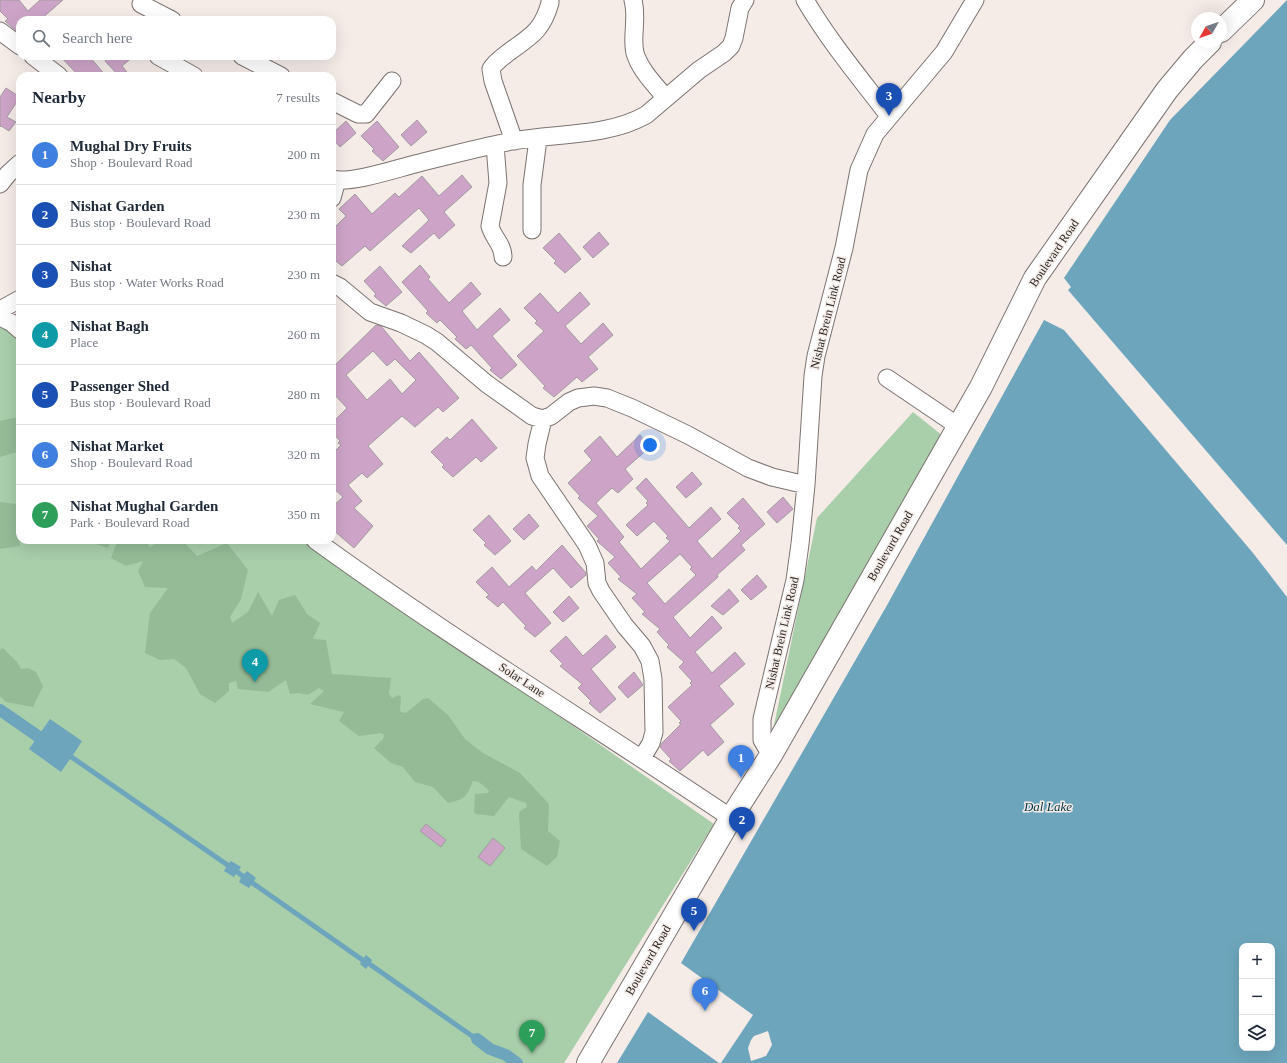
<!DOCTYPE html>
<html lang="en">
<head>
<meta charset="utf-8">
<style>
  body { margin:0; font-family:Georgia,serif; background:#f2f2f3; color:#1f2937 }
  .controls { position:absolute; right:12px; bottom:12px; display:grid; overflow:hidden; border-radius:8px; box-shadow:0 4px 16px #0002 }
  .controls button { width:36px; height:36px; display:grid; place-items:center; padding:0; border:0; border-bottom:1px solid #e0e1e3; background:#fff; color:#1f2937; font:20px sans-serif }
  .compass { position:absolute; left:1191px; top:12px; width:36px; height:36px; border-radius:50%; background:#fff; box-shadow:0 4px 16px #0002; rotate:230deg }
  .you { position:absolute; left:650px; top:445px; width:14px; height:14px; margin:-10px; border:3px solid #fff; border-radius:50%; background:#1a73e8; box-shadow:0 0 0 6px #1a73e833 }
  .badge { display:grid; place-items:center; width:26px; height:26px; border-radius:50%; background:#db2777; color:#fff; font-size:13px; font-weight:700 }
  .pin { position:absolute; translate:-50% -33px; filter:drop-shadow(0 1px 2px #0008) }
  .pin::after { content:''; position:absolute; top:21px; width:14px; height:12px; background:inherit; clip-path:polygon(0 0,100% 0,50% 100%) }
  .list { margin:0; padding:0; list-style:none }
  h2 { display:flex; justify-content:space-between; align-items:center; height:52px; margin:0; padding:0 16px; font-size:17px }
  h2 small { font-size:13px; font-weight:400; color:#747a83 }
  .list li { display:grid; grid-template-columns:26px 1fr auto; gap:12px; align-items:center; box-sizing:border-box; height:60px; padding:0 16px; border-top:1px solid #e0e1e3 }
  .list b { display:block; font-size:15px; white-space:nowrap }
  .list p { margin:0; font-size:13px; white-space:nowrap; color:#747a83 }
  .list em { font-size:13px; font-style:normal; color:#747a83 }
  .icon { flex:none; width:22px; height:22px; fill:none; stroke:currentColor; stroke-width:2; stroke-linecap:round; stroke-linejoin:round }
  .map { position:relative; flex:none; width:1287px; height:1063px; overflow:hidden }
  .search { position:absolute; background:#fff; box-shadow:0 4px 16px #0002; left:16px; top:16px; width:320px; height:44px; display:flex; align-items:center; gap:10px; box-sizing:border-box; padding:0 14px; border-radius:12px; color:#747a83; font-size:15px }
  .panel { position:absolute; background:#fff; box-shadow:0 4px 16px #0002; left:16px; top:72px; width:320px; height:472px; border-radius:12px }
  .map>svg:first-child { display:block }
  .green { fill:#a8ceaa }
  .forest { fill:#94bb96 }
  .water { fill:#6da6bc; fill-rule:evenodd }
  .pier { fill:#f5ece8 }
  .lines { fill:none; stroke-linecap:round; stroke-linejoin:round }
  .canal { stroke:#6da6bc; stroke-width:12 }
  .building { fill:#cda4c8; stroke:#a19ba0; fill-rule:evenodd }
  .minor-casing { stroke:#7b7370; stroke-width:19 }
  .major-casing { stroke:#7b7370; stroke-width:24 }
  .minor { stroke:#fff; stroke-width:17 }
  .major { stroke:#fff; stroke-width:22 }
  .labels { text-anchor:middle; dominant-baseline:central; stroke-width:3; stroke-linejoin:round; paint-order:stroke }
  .street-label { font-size:12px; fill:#2a2725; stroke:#f5ece8 }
  .water-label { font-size:13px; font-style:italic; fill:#003545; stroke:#f5ece8 }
</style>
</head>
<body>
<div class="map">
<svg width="1287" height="1063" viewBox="0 0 1287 1063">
  <rect width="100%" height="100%" fill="#f5ece8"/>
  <path class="green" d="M6,326L15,331L14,336L20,341V540H306L714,824L564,1063H0V327L3,329Z
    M913,412L943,436L772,735L817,518Z"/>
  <path class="forest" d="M18,417L20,424V451L0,457V421Z
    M0,502L16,504L20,546L0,549Z
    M84,540H111L108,548Z
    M118,540H145L150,547L162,540H182L197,556L227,543L248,570L241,599L230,617L232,623L248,612L258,592L272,616L279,600L295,595L307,614L320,623L313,639L326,640L332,674L391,678L389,694L392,698L399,695L401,697L400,710L401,712L406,713L423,699L428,698L448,715L465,739L483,753L520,773L549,804L548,831L560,841L557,857L547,866L521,849L519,814L520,811L527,807L526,803L509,797L494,816L476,814L474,812L475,794L488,793L489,791C485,787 480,781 473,781C465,799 466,798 448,803L433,787L415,782L403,767L391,763L374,748L383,739L384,735L381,733L359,736L339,721L344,712L310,704L324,691L319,688L308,695L299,693L290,694L286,680L268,692L238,689L236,681L229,683V691L215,703L200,694L186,668L174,659L160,660L145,653L150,613L168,588L145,587L138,571L143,561L126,566L111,558Z
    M3,648L17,662L21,669L28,668L36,672L43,686L33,707L6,702L0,696V650Z"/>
  <path class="water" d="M1287,0V545L1068,290L1071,287L1064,278L1170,120Z
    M1044,320L1064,330L1253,553L1287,597V1063H721L753,1015L681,963L886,607ZM1242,946H1272V1048H1242Z
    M50,719L82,741L73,755L229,863L231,861L241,867L239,870L244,874L247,871L256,878L254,881L364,958L366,955L372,960L371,962L492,1047L489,1051L368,966L366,969L360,964L361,962L251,885L249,888L239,882L241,878L236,874L234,877L224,871L226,867L70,759L61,772L29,749Z
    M648,1012L719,1063H617Z"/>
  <path class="pier" d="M768,1031L772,1045L766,1056L751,1061L748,1048L751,1040L754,1036Z"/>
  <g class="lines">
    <path class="canal" d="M0,710L52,746
      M477,1039L490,1049L506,1055L517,1063"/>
  </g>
  <path class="building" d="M0,0H19L28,11L40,0H63L40,20H20V34L5,21L8,19L0,11Z
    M60,56H89L106,76H79Z
    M111,56H134L122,66L130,76H119L105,61Z
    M6,88L20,97L7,117L16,122L9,131L1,126L0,127V97Z
    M417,120L427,132L411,146L401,135Z
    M346,121L356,133L340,147L332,138V134Z
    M377,121L399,147L383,161L372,151L374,149L361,136Z
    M462,175L472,187L444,212L455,225L439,239L434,233L411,253L402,246L429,220L419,208L370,251L365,246L342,266L332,258V230L346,216L339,209L355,194L372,214L395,193L399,197L422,176L439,196Z
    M599,232L609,244L593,258L583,247Z
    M559,233L581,259L565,273L554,263L556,261L543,248Z
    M420,265L430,277L428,279L449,303L471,282L481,294L462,311L477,330L500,308L510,320L492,336L517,365L501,379L490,370L492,368L471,345L466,349L455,339L457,337L440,320L437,323L426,313L428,311L402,282Z
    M380,266L402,292L386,306L374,296L376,294L364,281Z
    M580,292L590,304L565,326L581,344L603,323L613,335L588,357L598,369L582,382L577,377L554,397L543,388L545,386L517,356L544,331L535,323L537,321L524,308L540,293L558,313Z
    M376,325L381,326L410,361L419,352L459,398L443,412L438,407L415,427L402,416L368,446L383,464L367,478L362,473L348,485L362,501L354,508L373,526L354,548L332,529V507L343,497L332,487V454L341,445L338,443L340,441L332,432V423L347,408L332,392V368ZM373,351L387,366L395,359L416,380L402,394L390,379L367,400L346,375Z
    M472,419L497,448L481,462L476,457L453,477L442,467L444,465L431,452L447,437L450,440Z
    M640,435L650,447L625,469L633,479L618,493L612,488L596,503L624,537L619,542L641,569L670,541L666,538L668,536L654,521L637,536L626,525L648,505L646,503L648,501L636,488L646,478L689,528L711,507L721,519L697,541L712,559L741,531L738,528L740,526L727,513L743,498L765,524L741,545L745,550L717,575L718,577L673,617L690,638L712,616L722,628L695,652L712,673L735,652L745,664L719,686L734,704L710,725L724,742L708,756L703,750L680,771L669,761L671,759L660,747L662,743L681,724L679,723L681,721L668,707L692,685L690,683L692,681L679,667L684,662L667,647L669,645L657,632L660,629L642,614L645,612L632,598L637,594L618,579L621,577L608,563L615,557L597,541L599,539L587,526L598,516L578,498L580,496L568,483L592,460L584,451L600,436L617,457ZM680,554L692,567L690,569L696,575L665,604L647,583Z
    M692,472L702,484L686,498L676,487Z
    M783,497L793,509L777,523L767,512Z
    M529,514L539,526L524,540L513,529Z
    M489,515L511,541L495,555L484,545L486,543L473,530Z
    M562,545L586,573V575L571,588L553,568L525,593L551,623L535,637L524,628L526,626L503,602L498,607L486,597L489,595L476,582L492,567L509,587L532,566L536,571Z
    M757,575L767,587L751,600L741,590Z
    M729,589L739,601L723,615L711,606Z
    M569,596L579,608L563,622L553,612Z
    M606,635L616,647L591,669L616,699L600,713L589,703L591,701L578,688L582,684L560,666L563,664L550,651L566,636L583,656Z
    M634,672L643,685L628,698L618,687Z
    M426,824L446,840L441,847L420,831Z
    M493,838L505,848L490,866L478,857Z"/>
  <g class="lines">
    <g class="minor-casing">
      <path id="minor" d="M633,0C638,19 631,36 635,53C640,70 655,85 666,98
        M805,0C829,41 860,78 889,116
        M141,4L172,20
        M0,31L20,46
        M33,56L59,76
        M158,56L194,76
        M242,56L281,76
        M332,101L358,114H366L392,81
        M514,141L493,81L491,69C495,62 503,57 509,52C531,36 542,31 550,3V0
        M495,145L498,183L490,226C493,238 503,244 503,257
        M332,179C351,184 395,169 415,164C447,156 480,147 513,141C556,133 607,137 646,115L699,70L724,53L731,46L734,38L740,8L745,0
        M0,184L8,174L20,163
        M332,198L337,180
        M532,230V185L538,139
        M332,283L340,287L370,312L401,323L426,335L437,342L487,384L532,416L543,419L551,416L569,402L578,398L594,396L607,398L632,408L688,435L748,468L772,477L806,485
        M0,310L20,299
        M0,317L12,323L20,330
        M887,378L958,426
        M543,419L537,444L535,458L540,476L587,545L595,563L597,583L601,591L625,626L642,646L650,661L653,679L654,732L651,743L642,758
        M315,540C450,638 593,725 731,818
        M771,755L762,740V719L795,580L800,544L806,485L813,376L816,356L844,248L859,170L875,134L944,52L975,0"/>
    </g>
    <g class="major-casing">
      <path id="major" d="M1221,31L1253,0
        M588,1063L731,818L771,755L981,387L1035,278L1167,90L1193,59L1210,42"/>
    </g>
    <use href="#minor" class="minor"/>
    <use href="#major" class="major"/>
  </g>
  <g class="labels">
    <g class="street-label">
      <text transform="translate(1054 253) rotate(-56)">Boulevard Road</text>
      <text transform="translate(828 313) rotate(-76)">Nishat Brein Link Road</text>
      <text transform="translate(890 546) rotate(-60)">Boulevard Road</text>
      <text transform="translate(782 633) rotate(-77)">Nishat Brein Link Road</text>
      <text transform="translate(522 680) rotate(33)">Solar Lane</text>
      <text transform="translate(648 960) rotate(-60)">Boulevard Road</text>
    </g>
    <g class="water-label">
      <text x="1048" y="806">Dal Lake</text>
    </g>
  </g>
</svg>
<div class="controls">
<button>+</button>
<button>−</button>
<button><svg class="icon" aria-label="layers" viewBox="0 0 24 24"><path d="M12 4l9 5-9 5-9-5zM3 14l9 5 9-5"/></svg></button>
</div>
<svg class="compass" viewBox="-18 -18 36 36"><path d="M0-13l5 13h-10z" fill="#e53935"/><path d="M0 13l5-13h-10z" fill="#747a83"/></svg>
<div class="you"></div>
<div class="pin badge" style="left:741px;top:778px;background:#3f7fe0">1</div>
<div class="pin badge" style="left:742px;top:840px;background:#1a4fb4">2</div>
<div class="pin badge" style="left:889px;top:116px;background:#1a4fb4">3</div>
<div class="pin badge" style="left:255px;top:682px;background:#0f9aa8">4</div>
<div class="pin badge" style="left:694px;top:931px;background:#1a4fb4">5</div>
<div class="pin badge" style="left:705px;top:1011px;background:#3f7fe0">6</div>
<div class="pin badge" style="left:532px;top:1053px;background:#2e9e5b">7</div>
<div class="search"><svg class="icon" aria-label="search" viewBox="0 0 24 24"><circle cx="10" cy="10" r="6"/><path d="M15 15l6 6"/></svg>Search here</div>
<section class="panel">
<h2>Nearby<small>7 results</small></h2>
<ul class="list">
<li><span class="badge" style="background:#3f7fe0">1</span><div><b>Mughal Dry Fruits</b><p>Shop · Boulevard Road</p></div><em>200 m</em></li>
<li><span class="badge" style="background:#1a4fb4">2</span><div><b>Nishat Garden</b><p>Bus stop · Boulevard Road</p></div><em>230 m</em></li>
<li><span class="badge" style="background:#1a4fb4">3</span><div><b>Nishat</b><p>Bus stop · Water Works Road</p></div><em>230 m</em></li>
<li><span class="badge" style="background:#0f9aa8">4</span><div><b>Nishat Bagh</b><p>Place</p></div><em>260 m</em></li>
<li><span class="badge" style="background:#1a4fb4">5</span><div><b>Passenger Shed</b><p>Bus stop · Boulevard Road</p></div><em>280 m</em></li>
<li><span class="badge" style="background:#3f7fe0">6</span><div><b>Nishat Market</b><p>Shop · Boulevard Road</p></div><em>320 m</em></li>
<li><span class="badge" style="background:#2e9e5b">7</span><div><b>Nishat Mughal Garden</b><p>Park · Boulevard Road</p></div><em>350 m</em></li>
</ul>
</section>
</div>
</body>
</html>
